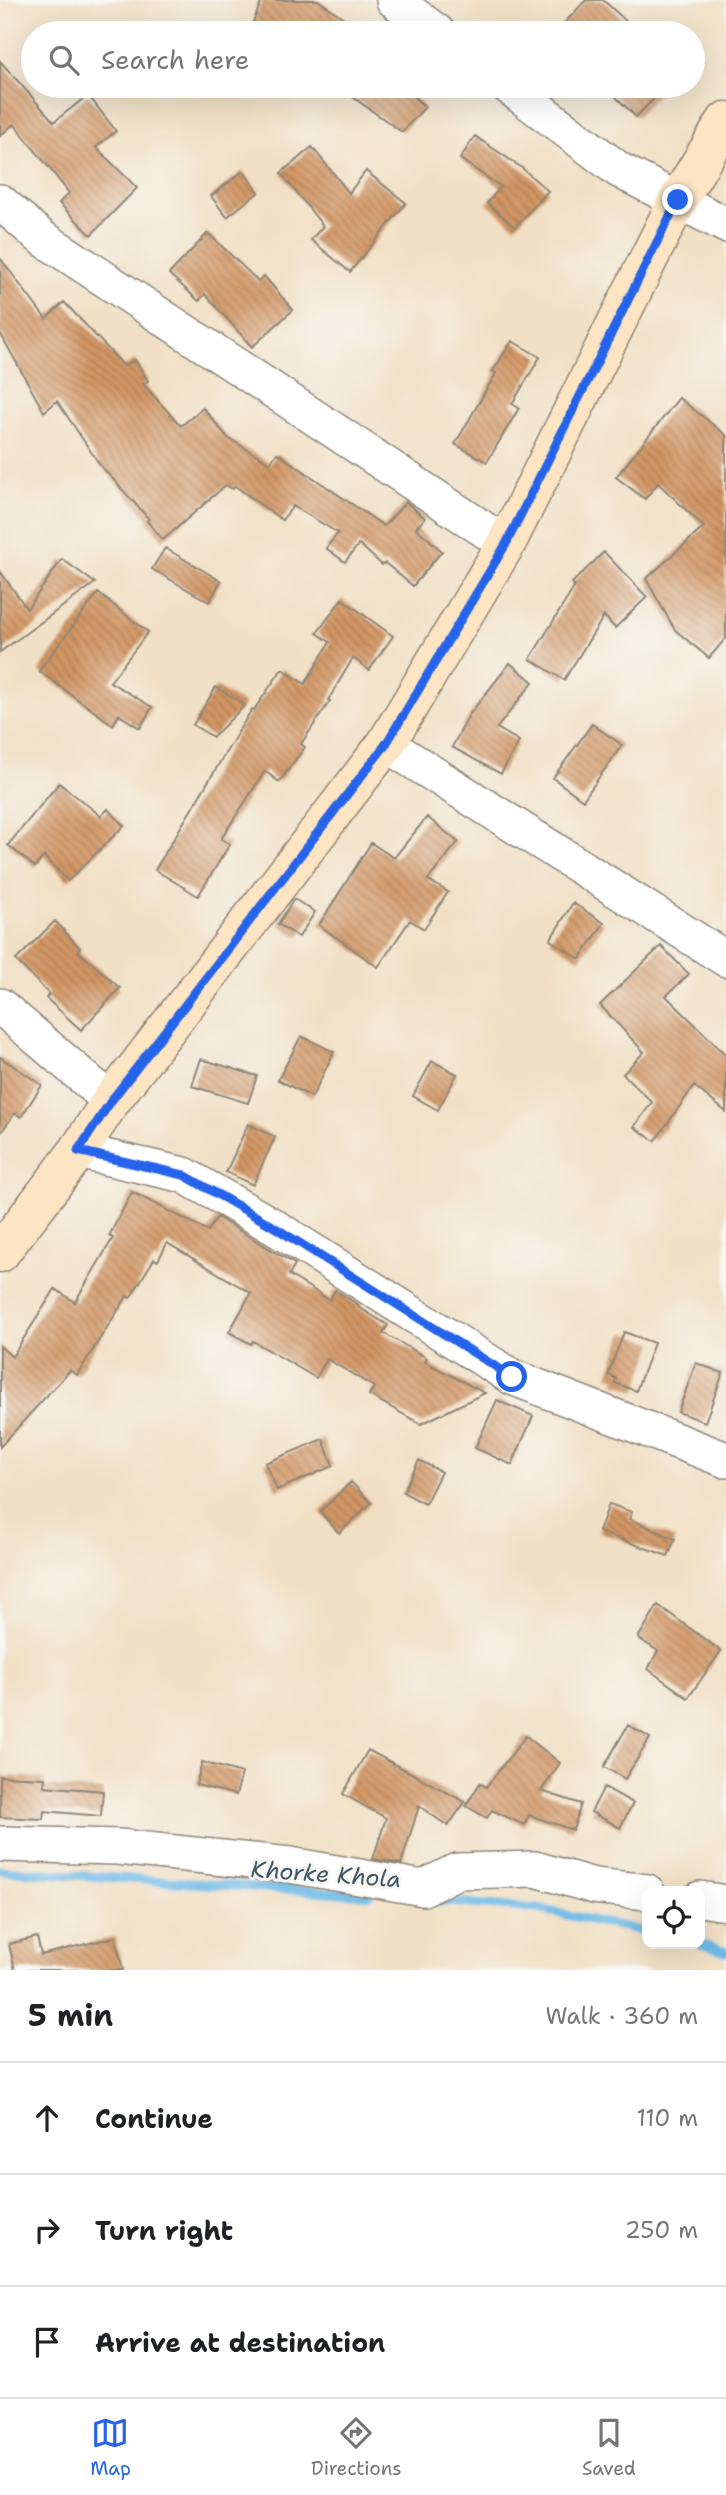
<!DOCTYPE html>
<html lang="en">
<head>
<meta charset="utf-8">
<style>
  body { margin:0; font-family:"Shantell Sans",sans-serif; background:#f2f2f2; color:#202124 }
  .controls { position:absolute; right:21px; bottom:21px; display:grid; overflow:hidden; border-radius:14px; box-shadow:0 7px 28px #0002 }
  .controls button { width:63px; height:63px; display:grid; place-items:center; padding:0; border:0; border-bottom:2px solid #e0e0e0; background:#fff; color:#202124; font:35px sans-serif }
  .stop { position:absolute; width:21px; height:21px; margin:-16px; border:5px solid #2563eb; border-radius:50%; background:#fff }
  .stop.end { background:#2563eb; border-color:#fff; box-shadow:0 2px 7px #0008 }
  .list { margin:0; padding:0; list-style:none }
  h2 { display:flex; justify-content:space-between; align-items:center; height:91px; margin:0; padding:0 28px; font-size:30px }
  h2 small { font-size:23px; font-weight:400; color:#757577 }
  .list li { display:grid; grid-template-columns:46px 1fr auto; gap:21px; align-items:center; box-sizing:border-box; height:112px; padding:0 28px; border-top:2px solid #e0e0e0 }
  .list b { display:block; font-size:26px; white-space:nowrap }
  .list em { font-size:23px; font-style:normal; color:#757577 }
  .icon { flex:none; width:38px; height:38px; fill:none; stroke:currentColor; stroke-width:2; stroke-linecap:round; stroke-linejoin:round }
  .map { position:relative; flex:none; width:726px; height:1970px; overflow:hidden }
  .search { position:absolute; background:#fff; box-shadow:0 7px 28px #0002; left:21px; right:21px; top:21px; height:77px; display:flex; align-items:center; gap:18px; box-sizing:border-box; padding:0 24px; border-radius:38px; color:#757577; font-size:26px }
  .sheet { height:427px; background:#fff }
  nav { display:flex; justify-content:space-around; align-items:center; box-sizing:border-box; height:98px; border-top:2px solid #e0e0e0; background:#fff; font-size:19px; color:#757577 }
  nav a { display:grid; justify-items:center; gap:4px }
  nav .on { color:#2563eb }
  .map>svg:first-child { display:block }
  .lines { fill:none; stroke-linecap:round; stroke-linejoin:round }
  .stream { stroke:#6dbae7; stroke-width:9 }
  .building { fill:url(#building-back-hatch) }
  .minor-casing { stroke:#8e8678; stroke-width:38 }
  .secondary-casing { stroke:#8e8678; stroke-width:41 }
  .minor { stroke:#fff; stroke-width:35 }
  .secondary { stroke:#fde5c4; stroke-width:38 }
  .route { stroke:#2563eb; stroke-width:9 }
  .labels { text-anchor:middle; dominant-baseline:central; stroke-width:6; stroke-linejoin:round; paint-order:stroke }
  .water-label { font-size:23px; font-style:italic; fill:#3f5663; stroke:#f6f6f2 }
</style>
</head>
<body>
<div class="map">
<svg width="726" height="1970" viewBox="0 0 726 1970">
  <defs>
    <pattern id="building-back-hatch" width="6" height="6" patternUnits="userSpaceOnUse" patternTransform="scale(1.75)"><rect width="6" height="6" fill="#d39663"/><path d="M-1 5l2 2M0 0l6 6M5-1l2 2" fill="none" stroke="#ab7b52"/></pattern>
  </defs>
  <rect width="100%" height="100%" fill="#f6f6f2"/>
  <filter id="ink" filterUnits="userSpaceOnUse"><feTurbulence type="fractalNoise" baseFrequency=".0143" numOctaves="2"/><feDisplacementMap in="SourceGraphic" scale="14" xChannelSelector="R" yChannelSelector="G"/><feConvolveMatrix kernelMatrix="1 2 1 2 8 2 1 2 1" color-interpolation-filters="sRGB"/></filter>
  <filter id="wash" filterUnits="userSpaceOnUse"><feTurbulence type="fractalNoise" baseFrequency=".00686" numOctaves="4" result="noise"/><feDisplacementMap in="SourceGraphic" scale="28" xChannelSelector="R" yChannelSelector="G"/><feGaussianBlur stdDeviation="1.57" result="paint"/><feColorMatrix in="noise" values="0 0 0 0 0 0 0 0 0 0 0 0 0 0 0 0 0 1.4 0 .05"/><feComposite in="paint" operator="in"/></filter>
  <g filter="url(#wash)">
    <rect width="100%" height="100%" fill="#f1e0c5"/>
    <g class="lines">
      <path class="stream" d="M0,1870L369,1895
        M424,1900L538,1909L647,1932
        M700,1944L726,1952"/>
    </g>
    <g id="blocks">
      <path class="building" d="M262,0H318L365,33H274L252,25Z
        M586,0H603L639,33H555Z
        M0,61L54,122L88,95L116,131L96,147L137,188L91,235L59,203L69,193L14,124L0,136Z
        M337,86H402L425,107L402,132Z
        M605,86H666L636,117Z
        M475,136L522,168L548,191L515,227L487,203L501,187L460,159Z
        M312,147L349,193L366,171L406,203L350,272L311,240L323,226L281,173Z
        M243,171L259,192L227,217L211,196Z
        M208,233L258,281L264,276L293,310L252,347L205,294L199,301L169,274Z
        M0,258L46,319L64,302L124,366L135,360L148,381L143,384L181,426L203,408L228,438L270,463L277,453L384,526L406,502L425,518L416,528L442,551L413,586L385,563L382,565L359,544L345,562L326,548L338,533L293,506L282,520L235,486L233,489L226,485L163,540L147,521L149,519L100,465L57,401L44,412L0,333Z
        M512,341L540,357L512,404L519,408L487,462L455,444L496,373L493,371Z
        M679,398L726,435V638L709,658L675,630L646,579L704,527L658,483L645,499L616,477Z
        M165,548L221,581L209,602L152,569Z
        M604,552L647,597L615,628L604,616L564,680L530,659L575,586L572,583Z
        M62,559L95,583L0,652V571L27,609Z
        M98,593L148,632L110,682L152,707L140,728L119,715L113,725L39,671Z
        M342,599L393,636L369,670L353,658L328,700L330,701L301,744L305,747L279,782L265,771L221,839L230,844L198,896L155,870L252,709L254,710L282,669L305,684L330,642L317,633Z
        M510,663L533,682L497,728L519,741L501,774L452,747L469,715Z
        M216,687L245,705L213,737L193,725Z
        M592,724L622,745L583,800L553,778Z
        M59,783L101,816L108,809L124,826L68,881L44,856L35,867L8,845Z
        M427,817L458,842L428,880L448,892L424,929L410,920L378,967L319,925L371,843L394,858Z
        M294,899L315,912L299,937L278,924Z
        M573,903L604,923L580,959L550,940Z
        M55,921L80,948L78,951L120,988L81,1030L46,998L49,994L16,960Z
        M661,946L689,974L666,996L726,1055V1112L694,1086L655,1141L634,1127L652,1102L623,1074L644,1052L600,1005Z
        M301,1036L334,1052L312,1097L278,1080Z
        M0,1057L42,1085L21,1117L15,1113L0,1134Z
        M201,1059L257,1076L248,1103L192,1086Z
        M432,1061L457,1074L438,1110L413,1096Z
        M248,1124L275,1137L253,1185L226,1172Z
        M132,1192L208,1231L217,1217L295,1264L289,1275L330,1300L335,1290L359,1305L358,1307L388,1325L383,1333L427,1358L425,1362L485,1393L421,1424L369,1395L374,1387L327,1359L316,1378L253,1341L251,1344L229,1332L251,1293L167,1243L158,1261L154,1259L130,1298L127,1296L77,1375L70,1370L0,1447V1346L12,1357L55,1289L75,1302L113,1238L109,1236Z
        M624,1332L654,1343L636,1391L615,1383L616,1378L608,1375Z
        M696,1363L723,1373L705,1422L678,1412Z
        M497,1400L533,1416L512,1465L475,1448Z
        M323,1439L333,1466L277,1490L265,1463Z
        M419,1460L441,1472L425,1504L403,1492Z
        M351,1482L371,1503L339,1533L320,1512Z
        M609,1504L632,1512L629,1519L675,1539L668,1556L599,1532Z
        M658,1605L721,1651L688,1698L648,1669L658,1651L638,1638Z
        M628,1725L650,1738L625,1779L604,1767Z
        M526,1736L560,1763L541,1791L581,1804L573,1830L529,1815L524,1825L492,1810L487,1818L466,1806L480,1783L486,1787Z
        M368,1750L465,1802L448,1826L419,1806L401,1864L373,1859L386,1818L343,1794Z
        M202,1762L242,1773L236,1795L196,1785Z
        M0,1776L45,1778L44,1786L103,1791L101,1816L44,1811L43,1819L0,1817Z
        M604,1787L633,1803L620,1828L591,1812Z
        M37,1937L41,1955L115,1937L123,1970H15L9,1944Z"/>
    </g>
  </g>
  <g filter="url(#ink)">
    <use href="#blocks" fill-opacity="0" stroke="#8e8678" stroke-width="2"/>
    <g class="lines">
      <g class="minor-casing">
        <path id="minor" d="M394,0L438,33
          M508,86L619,170L726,225
          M0,202L41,237L506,544
          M386,744L726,959
          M0,1006L111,1101
          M78,1151L184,1175L271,1225L512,1377L726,1460
          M0,1844L118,1847L290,1865L423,1888L457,1871L535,1869L594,1886L647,1892
          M700,1899L726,1903"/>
      </g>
      <g class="secondary-casing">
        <path id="secondary" d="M0,1253L78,1151L111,1101L386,744L506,544L678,200L726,121"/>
      </g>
      <use href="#minor" class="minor"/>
      <use href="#secondary" class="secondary"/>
    </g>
  </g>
  <g class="lines" filter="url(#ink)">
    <path class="route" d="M512,1377L271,1225L184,1175L78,1151L111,1101L386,744L506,544L678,200"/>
  </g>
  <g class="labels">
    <g class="water-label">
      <text transform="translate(326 1874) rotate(4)">Khorke Khola</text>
    </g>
  </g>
</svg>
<div class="controls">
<button><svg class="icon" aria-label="locate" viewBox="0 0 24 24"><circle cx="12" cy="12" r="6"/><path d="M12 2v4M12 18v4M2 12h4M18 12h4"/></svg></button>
</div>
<div class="stop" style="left:512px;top:1377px"></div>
<div class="stop end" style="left:678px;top:200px"></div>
<div class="search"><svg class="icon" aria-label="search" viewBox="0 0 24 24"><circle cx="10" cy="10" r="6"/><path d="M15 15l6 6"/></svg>Search here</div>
</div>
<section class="sheet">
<h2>5 min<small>Walk · 360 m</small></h2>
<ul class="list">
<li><svg class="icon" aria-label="ahead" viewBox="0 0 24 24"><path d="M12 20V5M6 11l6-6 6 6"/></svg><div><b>Continue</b></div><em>110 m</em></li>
<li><svg class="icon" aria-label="right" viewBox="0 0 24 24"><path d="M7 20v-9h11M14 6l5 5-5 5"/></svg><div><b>Turn right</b></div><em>250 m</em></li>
<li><svg class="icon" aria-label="arrive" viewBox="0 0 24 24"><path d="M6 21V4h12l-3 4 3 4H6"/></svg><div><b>Arrive at destination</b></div></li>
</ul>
</section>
<nav>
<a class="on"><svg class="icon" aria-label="map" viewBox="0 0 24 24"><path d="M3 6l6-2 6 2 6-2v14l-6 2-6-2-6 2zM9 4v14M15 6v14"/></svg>Map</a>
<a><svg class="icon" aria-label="directions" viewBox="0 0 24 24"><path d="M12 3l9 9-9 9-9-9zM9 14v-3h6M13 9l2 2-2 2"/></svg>Directions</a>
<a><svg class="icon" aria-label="saved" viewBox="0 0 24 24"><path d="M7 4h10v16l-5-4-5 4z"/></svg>Saved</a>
</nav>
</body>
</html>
